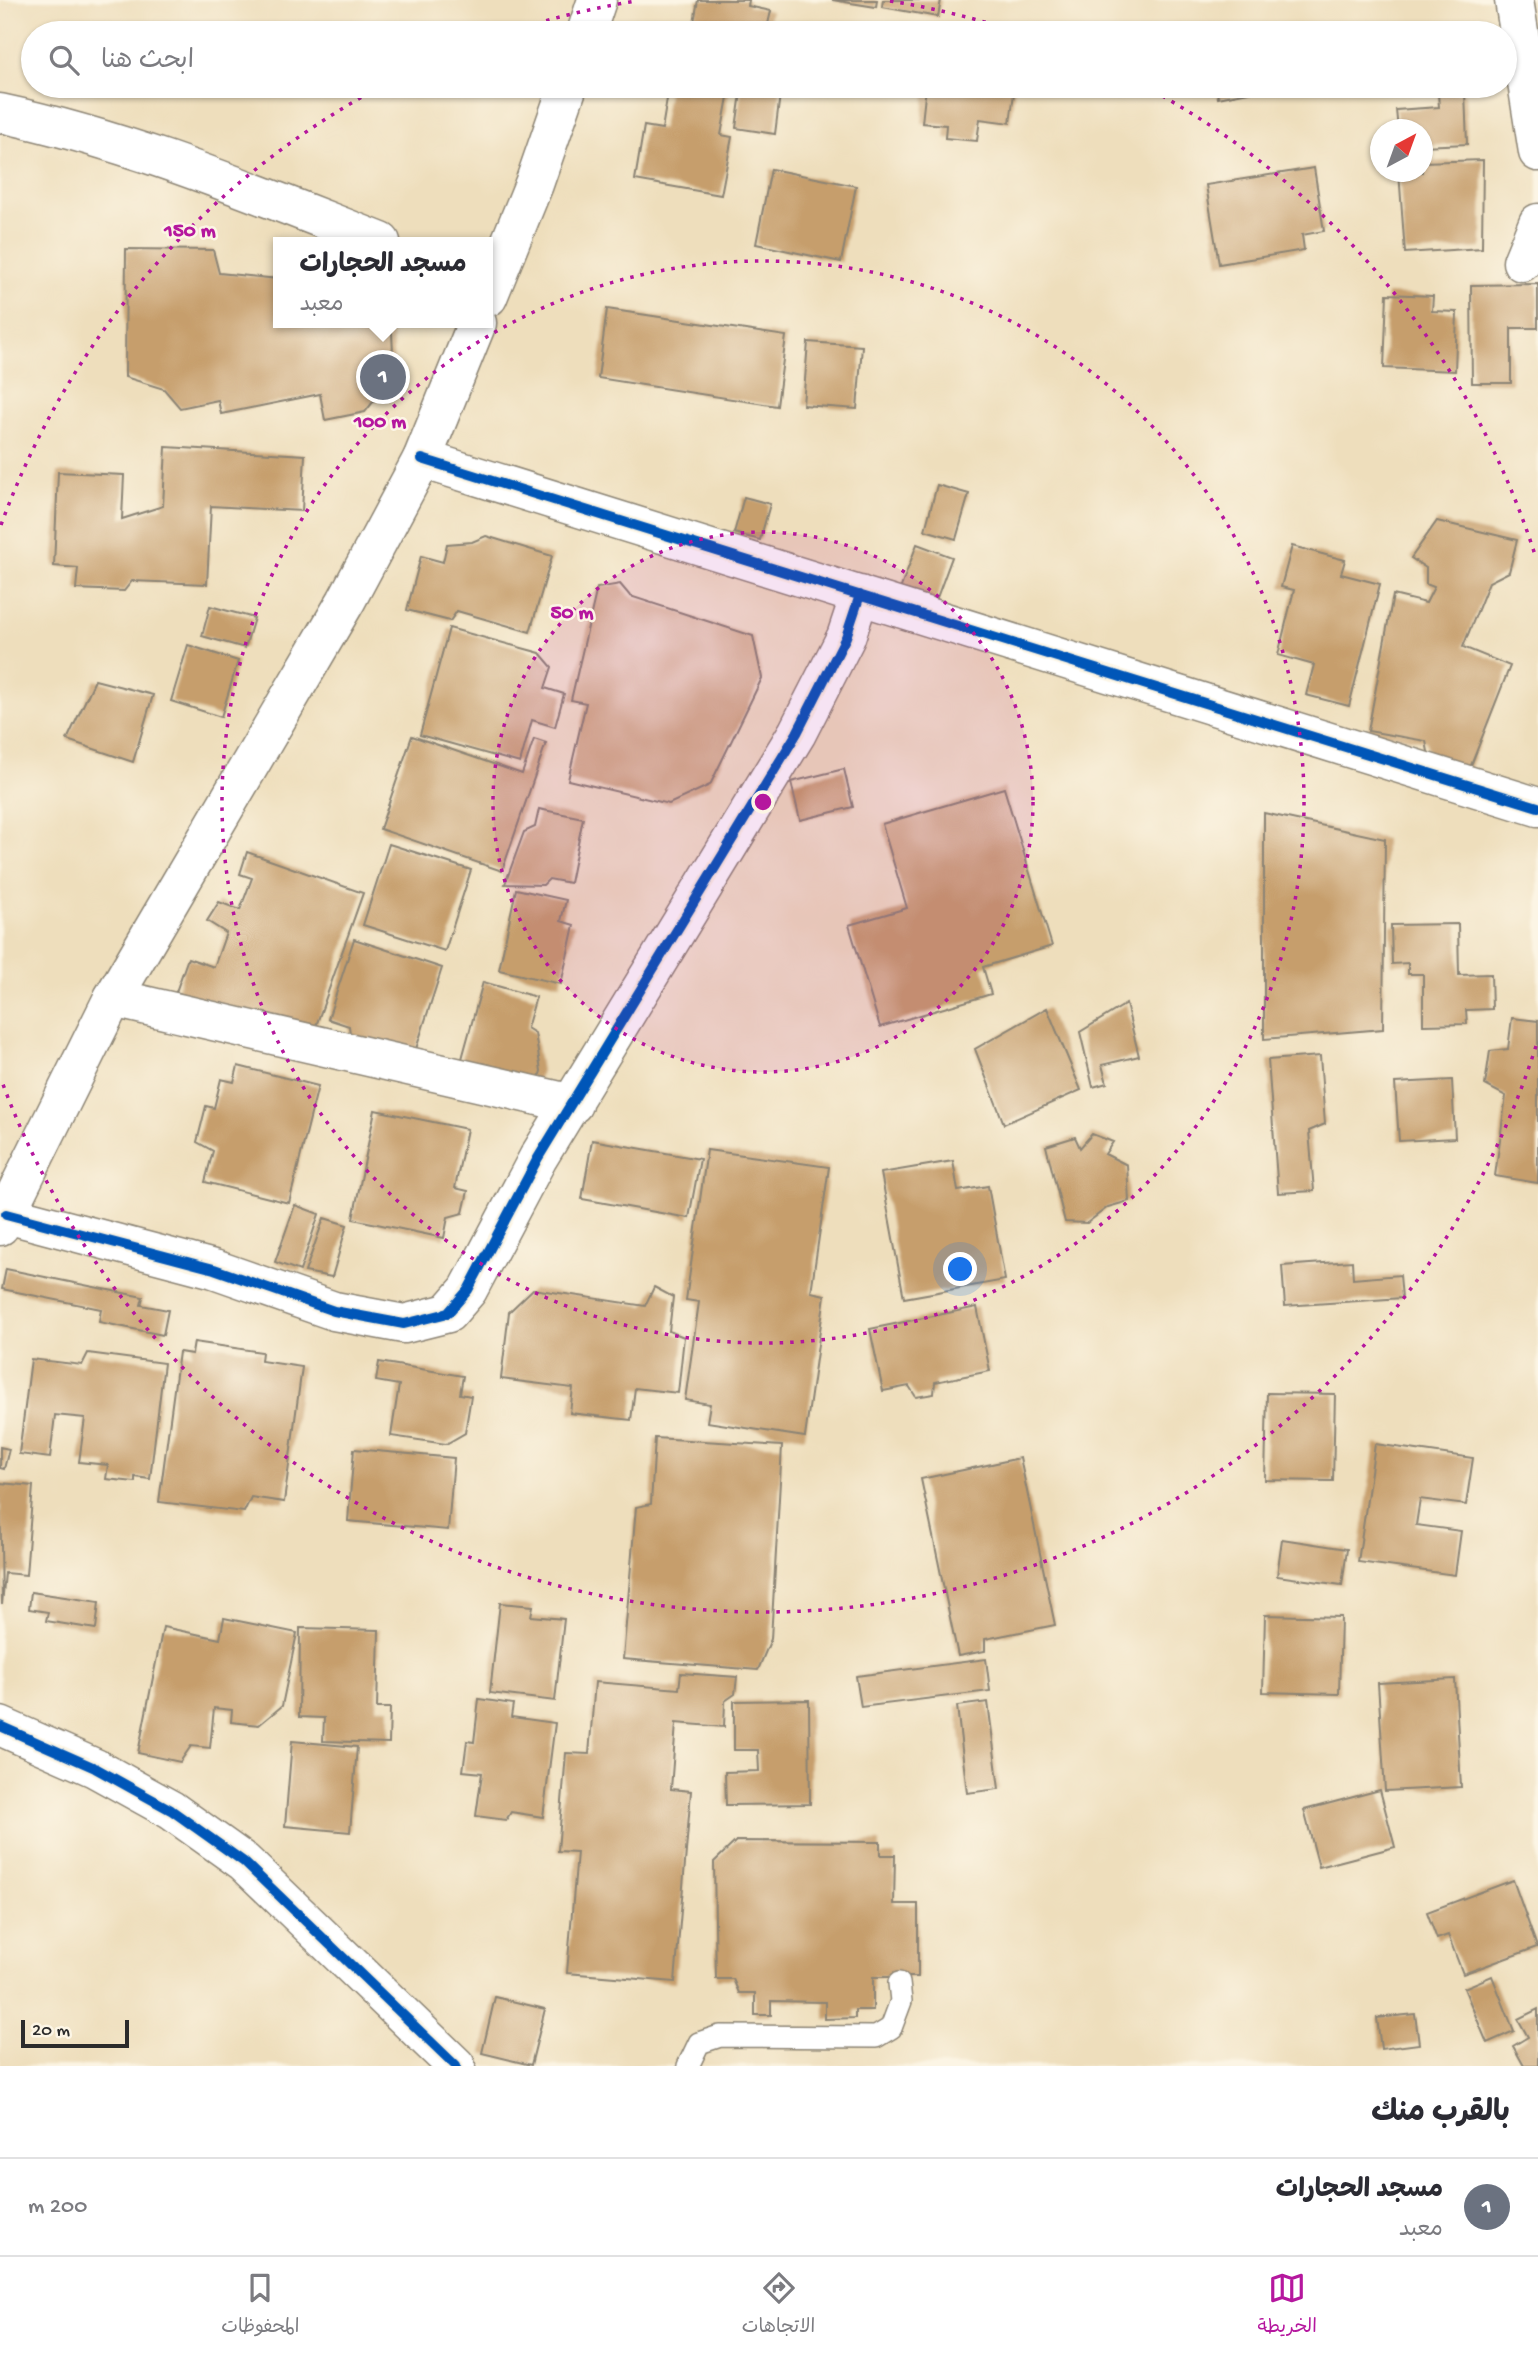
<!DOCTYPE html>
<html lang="ar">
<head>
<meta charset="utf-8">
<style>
  body { margin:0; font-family:"Gochi Hand","Playpen Sans Arabic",sans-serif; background:#f2f2f3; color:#2b2b33; direction:rtl }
  .compass { position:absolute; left:1370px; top:119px; width:63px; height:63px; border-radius:50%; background:#fff; box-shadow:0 2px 5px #0004; rotate:41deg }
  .scale { position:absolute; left:21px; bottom:18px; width:108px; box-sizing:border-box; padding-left:7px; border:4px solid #2b2b2b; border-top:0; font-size:19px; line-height:24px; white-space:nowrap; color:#2b2b2b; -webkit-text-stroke:5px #fcf5e5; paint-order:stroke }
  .you { position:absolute; left:961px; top:1270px; width:24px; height:24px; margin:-18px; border:5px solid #fff; border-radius:50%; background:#1a73e8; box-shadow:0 0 0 10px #1a73e833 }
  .badge { display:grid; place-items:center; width:46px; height:46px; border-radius:50%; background:#b5179e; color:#fff; font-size:23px; font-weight:700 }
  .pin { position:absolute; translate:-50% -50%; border:4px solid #fff; box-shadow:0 2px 7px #0006 }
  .popup { position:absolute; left:273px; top:237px; width:220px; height:91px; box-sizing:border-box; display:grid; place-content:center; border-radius:0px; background:#fff; filter:drop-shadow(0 2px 5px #0005); font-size:23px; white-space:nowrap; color:#7c7c81 }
  .popup b { font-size:26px; color:#2b2b33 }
  .popup::after { content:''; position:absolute; left:50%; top:100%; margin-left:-14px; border:14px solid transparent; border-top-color:#fff }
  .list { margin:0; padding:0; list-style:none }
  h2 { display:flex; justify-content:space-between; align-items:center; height:91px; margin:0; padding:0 28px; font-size:30px }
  h2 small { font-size:23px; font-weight:400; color:#7c7c81 }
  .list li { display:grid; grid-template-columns:46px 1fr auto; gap:21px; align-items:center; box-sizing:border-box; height:98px; padding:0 28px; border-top:2px solid #e1e1e2 }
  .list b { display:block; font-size:26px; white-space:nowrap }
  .list p { margin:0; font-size:23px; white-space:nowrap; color:#7c7c81 }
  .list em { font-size:23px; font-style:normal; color:#7c7c81 }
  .icon { flex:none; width:38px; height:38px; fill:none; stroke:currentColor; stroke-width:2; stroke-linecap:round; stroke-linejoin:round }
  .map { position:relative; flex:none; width:1538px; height:2066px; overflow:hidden; direction:ltr }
  .search { position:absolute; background:#fff; box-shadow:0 2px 5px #0004; left:21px; right:21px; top:21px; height:77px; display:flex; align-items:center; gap:18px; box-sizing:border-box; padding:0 24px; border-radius:38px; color:#7c7c81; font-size:26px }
  .sheet { height:189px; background:#fff }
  nav { display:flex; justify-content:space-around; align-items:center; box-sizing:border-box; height:98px; border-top:2px solid #e1e1e2; background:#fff; font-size:19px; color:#7c7c81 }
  nav a { display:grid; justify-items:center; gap:4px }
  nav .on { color:#b5179e }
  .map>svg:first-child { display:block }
  .building { fill:#c69e6c }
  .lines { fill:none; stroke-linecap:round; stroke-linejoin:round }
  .service-casing { stroke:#8c8474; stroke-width:24 }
  .minor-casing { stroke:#8c8474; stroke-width:41 }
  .tertiary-casing { stroke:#8c8474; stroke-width:41 }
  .service { stroke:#fff; stroke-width:21 }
  .minor { stroke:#fff; stroke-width:38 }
  .tertiary { stroke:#fff; stroke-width:38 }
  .cycleway-casing { stroke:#fcf5e5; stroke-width:15 }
  .cycleway { stroke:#0057b8; stroke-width:10 }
  .ring { fill:none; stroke:#b5179e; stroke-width:3.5; stroke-dasharray:3.5 7 }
  .centre { fill:#b5179e; stroke:#fcf5e5; stroke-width:3.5 }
  .ring-label { font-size:21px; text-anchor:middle; font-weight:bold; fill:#b5179e; stroke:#fcf5e5; stroke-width:5; stroke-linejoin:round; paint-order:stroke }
</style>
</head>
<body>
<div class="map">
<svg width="1538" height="2066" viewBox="0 0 1538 2066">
  <rect width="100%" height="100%" fill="#fcf5e5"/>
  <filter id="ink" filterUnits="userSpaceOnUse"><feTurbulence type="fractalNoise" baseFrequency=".0143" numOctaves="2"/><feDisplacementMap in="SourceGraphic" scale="14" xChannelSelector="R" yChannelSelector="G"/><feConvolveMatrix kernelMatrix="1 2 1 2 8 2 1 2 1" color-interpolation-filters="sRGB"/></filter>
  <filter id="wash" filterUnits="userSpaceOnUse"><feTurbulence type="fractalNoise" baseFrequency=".00686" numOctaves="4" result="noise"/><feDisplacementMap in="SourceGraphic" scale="28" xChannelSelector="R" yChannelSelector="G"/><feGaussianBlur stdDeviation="1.57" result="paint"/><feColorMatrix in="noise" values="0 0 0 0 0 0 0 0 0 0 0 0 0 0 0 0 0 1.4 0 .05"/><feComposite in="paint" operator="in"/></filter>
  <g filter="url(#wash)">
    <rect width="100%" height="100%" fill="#eedebc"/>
    <g id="blocks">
      <path class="building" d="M698,0H749L748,6L771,11L766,33H692Z
        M832,0H877L876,7Z
        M883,0H941L938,17L882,7Z
        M644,86H730L721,135L732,137L721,195L635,180L644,126L662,129L668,93Z
        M742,86H781L775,134L736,128Z
        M926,86H1015L1010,123L980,119L977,141L945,138L946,125L922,123Z
        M1216,86H1274V87L1218,98Z
        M1465,92L1467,144L1422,146V130H1398L1396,110L1439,107L1438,93Z
        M1483,160L1482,248L1405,253L1399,172H1422V162Z
        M1314,168L1324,231L1302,235L1304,250L1219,264L1206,185Z
        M771,169L856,186L841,262L756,244Z
        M126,249L213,250L219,273L278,279V323H383L392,332L394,376L365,412L325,420L320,394L221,414L218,400L180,408L164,389L125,377Z
        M1538,284V328H1511V383H1472L1471,285Z
        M1387,294L1433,296L1432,311L1457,312L1455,371L1384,368Z
        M607,309L786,336L777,406L598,378Z
        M808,342L862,346L857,409L803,405Z
        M166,447L305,455L302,511L211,506L207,584L132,581L124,591L76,589L78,568L54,566L58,472L124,475L122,519L163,506Z
        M937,485L969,494L956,539L925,530Z
        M744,497L770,504L760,540L734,533Z
        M1437,521L1517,540L1509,572L1489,582L1463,647L1510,666L1468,773L1429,757L1426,741L1368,731L1393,595L1426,603L1434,587L1426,584V568L1411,558Z
        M486,536L552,556L530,632L457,611L450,621L407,610L421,556L443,562L447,544L472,542Z
        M917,544L952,557L935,603L900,590Z
        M1292,546L1345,560L1341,574L1380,584L1349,706L1306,695L1314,665L1278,655L1294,590L1281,587Z
        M620,584L630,596L753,636L762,678L710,785L669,804L568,780L586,703L571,700L597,588Z
        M210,606L254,618L245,648L202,636Z
        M449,628L540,653L552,667L545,688L564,694L555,727L532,720L520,763L420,735Z
        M188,645L238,661L221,717L171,701Z
        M95,680L153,695L133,762L67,740Z
        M412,736L522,774L534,739L546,743L502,871L380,829Z
        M844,769L853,807L800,820L791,782Z
        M1004,788L1052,946L983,967L991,994L880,1027L849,925L907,908L882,824Z
        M539,809L583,818L570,883L549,879L543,885L505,884L524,832L535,827Z
        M1264,813L1385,839L1383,1029L1264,1039Z
        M389,844L471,870L445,951L363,925Z
        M247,852L363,893L311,1040L176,992L188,958L214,967L226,933L207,921L219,902L240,910L252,878L240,874Z
        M516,889L566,900L561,921L574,925L561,984L499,970Z
        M1458,924L1459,975L1491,974L1492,1009L1466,1010L1467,1024L1423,1025V974H1408V963L1392,964L1391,925Z
        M354,939L442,968L415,1052L351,1041L349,1026L328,1019Z
        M483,982L536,997L527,1028L535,1033L541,1071L536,1088L460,1066Z
        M1126,1004L1139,1056L1102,1065L1107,1083L1093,1087L1080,1032Z
        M1047,1008L1081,1090L1004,1124L975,1049Z
        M1512,1018L1538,1021V1183L1495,1176L1506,1096L1485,1085L1490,1051L1508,1049Z
        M1320,1056L1325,1124L1309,1131L1314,1191L1278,1193L1268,1060Z
        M238,1066L318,1086L289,1203L205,1182L213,1151L197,1142L206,1106L214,1108L221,1079L234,1082Z
        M1452,1080L1455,1138L1399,1141L1395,1083Z
        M375,1110L467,1129L455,1188L468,1191L463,1213L448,1217L444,1238L353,1219Z
        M1092,1134L1113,1142L1105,1154L1127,1165L1129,1201L1108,1207L1087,1223L1065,1222L1046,1146L1075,1137L1080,1148Z
        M592,1140L700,1159L689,1218L582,1199Z
        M707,1150L829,1167L811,1292L825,1295L805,1437L707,1422L710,1404L685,1400L699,1302L686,1300Z
        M953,1161L958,1191L988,1186L1005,1280L904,1298L881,1173Z
        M295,1205L319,1214L300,1271L275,1262Z
        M324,1218L347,1225L332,1277L305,1272Z
        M1352,1261L1353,1279L1400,1275L1402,1298L1285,1306L1282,1266Z
        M6,1269L143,1297L141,1305L168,1310L163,1335L99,1322L101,1309L2,1289Z
        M654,1287L673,1297L669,1331L684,1337L678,1393L635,1388L631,1420L570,1413L573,1388L501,1379L509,1312L533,1289L645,1306Z
        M977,1307L990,1371L935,1382L934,1394L916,1397L909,1386L883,1391L870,1329Z
        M194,1342L262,1352L261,1361L302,1367L284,1502L251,1497L244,1512L159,1502L179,1352L192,1354Z
        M88,1353L164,1363L150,1479L135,1477V1482L106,1479L108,1465L79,1462L85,1418L55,1415L50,1458L19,1454L31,1359L82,1365Z
        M379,1362L463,1376L460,1394L471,1396L465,1433L446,1444L391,1436L399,1385L376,1381Z
        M1267,1393L1335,1394L1333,1481L1265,1480Z
        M655,1438L782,1446L771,1639L758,1670L623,1659L636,1507L651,1504Z
        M1375,1444L1473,1458L1466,1505L1420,1499L1416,1525L1461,1531L1455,1575L1358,1562Z
        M0,1447L9,1449L4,1469L0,1468Z
        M354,1449L454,1458L448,1530L348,1521Z
        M1020,1458L1055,1625L985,1639V1651L958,1656L921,1479Z
        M0,1483L33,1486L26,1575L5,1573L2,1605Z
        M1282,1539L1347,1549L1342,1585L1277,1576Z
        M31,1592L99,1602L96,1629L46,1621L48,1612L29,1609Z
        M500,1603L533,1606L531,1616L564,1619L555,1701L490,1693Z
        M1265,1615L1341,1617L1339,1694L1263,1692Z
        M224,1618L297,1633L282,1706L259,1725L231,1722L232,1710L214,1708L210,1748L191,1746L180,1762L138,1753L163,1627L220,1639Z
        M300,1628L379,1630L377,1708H390L389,1743L323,1741L324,1718L299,1717Z
        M986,1659L990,1691L861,1707L856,1676Z
        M681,1673L737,1677L735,1694L725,1701L724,1727L676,1723L671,1789L691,1791L675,1982L567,1973L577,1852L558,1851L566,1753L589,1754L595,1682L679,1689Z
        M1455,1679L1461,1787L1385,1791L1378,1683Z
        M479,1699L513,1704L511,1717L555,1723L543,1817L511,1812L506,1820L476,1816L482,1773L463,1771L467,1741L474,1742Z
        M809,1700L810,1804L726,1805L725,1772L759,1771L758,1750H734V1701Z
        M988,1702L999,1789L967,1793L957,1706Z
        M292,1741L357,1747L350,1832L285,1826Z
        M1380,1790L1395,1847L1319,1867L1304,1810Z
        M736,1841L880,1842V1855H895L894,1904H918V1977H873V2010H855V2018L825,2019V2002L771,2001V2015H755V1993H739L733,1979H716L714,1862Z
        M1513,1880L1537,1947L1463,1974L1448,1935L1437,1939L1427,1912Z
        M1492,1976L1514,2031L1487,2043L1464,1988Z
        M495,1997L545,2009L531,2065L482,2053Z
        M1538,2009V2066H1524L1513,2046L1528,2037L1518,2019Z
        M1415,2014L1419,2044L1381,2049L1377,2018Z"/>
    </g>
  </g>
  <g filter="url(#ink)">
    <use href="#blocks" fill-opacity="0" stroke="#8c8474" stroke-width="2"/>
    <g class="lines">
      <g class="service-casing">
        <path id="service" d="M688,2066L699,2043L720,2036L876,2037L891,2028L901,2001L899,1983"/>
      </g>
      <g class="minor-casing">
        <path id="minor" d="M1514,0L1538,152
          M0,113C132,141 255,193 381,242
          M1522,262L1538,223
          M422,459L1538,807
          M113,998L573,1104
          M6,1214L214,1269L334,1311L404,1324L448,1313L468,1290L538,1158L797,733L846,637L860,595"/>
      </g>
      <g class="tertiary-casing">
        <path id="tertiary" d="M586,33L597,0
          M488,297L534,184L568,86
          M0,1226L113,998L346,601L422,459L477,323
          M0,1726L95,1768L171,1810L244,1862L456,2066"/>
      </g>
      <use href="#service" class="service"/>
      <use href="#minor" class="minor"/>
      <use href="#tertiary" class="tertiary"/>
      <g class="cycleway-casing">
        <path id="cycleway" d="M422,459L1538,807
          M6,1214L214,1269L334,1311L404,1324L448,1313L468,1290L538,1158L797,733L846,637L860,595
          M0,1726L95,1768L171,1810L244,1862L456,2066"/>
      </g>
      <use href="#cycleway" class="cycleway"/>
    </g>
  </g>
  <circle cx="763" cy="802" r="270" fill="#b5179e" fill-opacity=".12"/>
  <g class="ring">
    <circle cx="763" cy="802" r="270"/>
    <circle cx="763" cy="802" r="541"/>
    <path d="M1536 1046A811 811 0 0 1 1 1079M1 525A811 811 0 0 1 382 86M506 33A811 811 0 0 1 636 1M890 1A811 811 0 0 1 1020 33M1144 86A811 811 0 0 1 1536 558"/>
  </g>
  <circle cx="763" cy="802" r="10" class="centre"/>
  <g class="ring-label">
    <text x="190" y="236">150 m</text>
    <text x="380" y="427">100 m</text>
    <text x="572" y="618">50 m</text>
  </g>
</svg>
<svg class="compass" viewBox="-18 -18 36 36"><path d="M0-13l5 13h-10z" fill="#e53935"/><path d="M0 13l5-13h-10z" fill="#7c7c81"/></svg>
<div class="scale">20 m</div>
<div class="you"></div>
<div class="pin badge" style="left:383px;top:377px;background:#6b7280">1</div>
<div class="popup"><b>مسجد الحجارات</b>معبد</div>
<div class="search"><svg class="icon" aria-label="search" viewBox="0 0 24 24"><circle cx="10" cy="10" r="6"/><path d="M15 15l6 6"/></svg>ابحث هنا</div>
</div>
<section class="sheet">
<h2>بالقرب منك<small></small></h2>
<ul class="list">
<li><span class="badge" style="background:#6b7280">1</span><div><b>مسجد الحجارات</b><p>معبد</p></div><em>200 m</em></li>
</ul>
</section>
<nav>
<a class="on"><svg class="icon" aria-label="map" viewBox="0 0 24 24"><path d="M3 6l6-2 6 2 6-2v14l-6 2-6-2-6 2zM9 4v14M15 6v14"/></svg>الخريطة</a>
<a><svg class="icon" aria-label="directions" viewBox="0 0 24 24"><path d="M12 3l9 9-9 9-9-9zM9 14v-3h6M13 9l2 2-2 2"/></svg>الاتجاهات</a>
<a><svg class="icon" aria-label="saved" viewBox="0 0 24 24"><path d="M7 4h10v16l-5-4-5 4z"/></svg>المحفوظات</a>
</nav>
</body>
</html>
